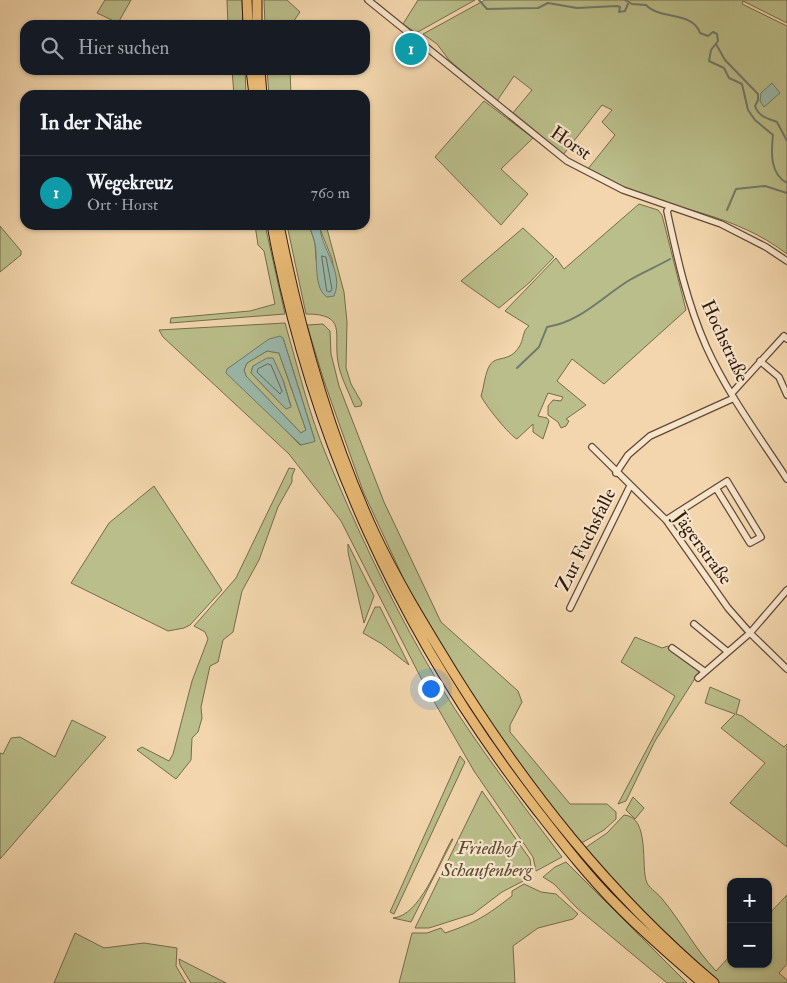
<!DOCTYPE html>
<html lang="de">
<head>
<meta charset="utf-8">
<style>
  body { margin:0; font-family:"IM FELL Double Pica",serif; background:#20242c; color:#f1f3f6 }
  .controls { position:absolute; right:15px; bottom:15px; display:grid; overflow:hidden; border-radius:10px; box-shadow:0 1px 4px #0004 }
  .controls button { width:45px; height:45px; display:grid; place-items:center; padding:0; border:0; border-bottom:1px solid #363941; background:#171b24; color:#f1f3f6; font:25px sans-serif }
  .you { position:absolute; left:430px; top:688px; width:18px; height:18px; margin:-12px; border:4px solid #fff; border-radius:50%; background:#1a73e8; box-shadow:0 0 0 8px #1a73e833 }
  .badge { display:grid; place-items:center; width:32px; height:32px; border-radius:50%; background:#b45309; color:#fff; font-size:16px; font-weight:700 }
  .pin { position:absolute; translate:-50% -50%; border:2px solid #fff; box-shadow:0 1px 5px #0006 }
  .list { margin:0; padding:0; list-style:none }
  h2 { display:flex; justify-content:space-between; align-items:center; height:65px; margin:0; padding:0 20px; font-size:21px }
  h2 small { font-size:16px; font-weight:400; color:#9ea1a6 }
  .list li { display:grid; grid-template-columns:32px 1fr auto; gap:15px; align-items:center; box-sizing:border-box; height:75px; padding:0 20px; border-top:1px solid #363941 }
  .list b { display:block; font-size:19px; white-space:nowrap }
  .list p { margin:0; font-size:16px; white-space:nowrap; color:#9ea1a6 }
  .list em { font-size:16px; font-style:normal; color:#9ea1a6 }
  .icon { flex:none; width:28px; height:28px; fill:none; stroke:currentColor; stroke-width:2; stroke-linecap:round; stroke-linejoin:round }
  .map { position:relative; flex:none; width:787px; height:983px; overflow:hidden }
  .search { position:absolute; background:#171b24; box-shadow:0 1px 4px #0004; left:20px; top:20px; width:350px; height:55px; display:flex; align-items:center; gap:12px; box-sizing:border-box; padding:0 18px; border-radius:15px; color:#9ea1a6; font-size:19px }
  .panel { position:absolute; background:#171b24; box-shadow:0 1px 4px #0004; left:20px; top:90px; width:350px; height:140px; border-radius:15px }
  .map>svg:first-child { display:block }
  .green { fill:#babe8a; stroke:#766b4b; fill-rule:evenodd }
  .water { fill:#9bb9ab; stroke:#71796b; fill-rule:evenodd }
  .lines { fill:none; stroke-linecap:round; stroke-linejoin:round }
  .shore { stroke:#66685c; stroke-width:1 }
  .stream { stroke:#71796b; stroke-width:2 }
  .minor-casing { stroke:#624834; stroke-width:8 }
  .highway-casing { stroke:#31180c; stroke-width:11 }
  .minor { stroke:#f7e4ca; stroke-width:5.5 }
  .highway { stroke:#eabb76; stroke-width:9 }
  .labels { text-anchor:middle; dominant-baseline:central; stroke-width:4.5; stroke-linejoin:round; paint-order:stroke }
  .street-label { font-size:19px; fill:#31180c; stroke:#f7e4ca }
  .park-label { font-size:19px; font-style:italic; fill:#5a4a32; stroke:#f7e4ca }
</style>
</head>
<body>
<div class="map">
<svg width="787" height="983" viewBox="0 0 787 983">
  <rect width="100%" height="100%" fill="#f3d6ad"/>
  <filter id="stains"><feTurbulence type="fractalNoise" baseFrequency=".004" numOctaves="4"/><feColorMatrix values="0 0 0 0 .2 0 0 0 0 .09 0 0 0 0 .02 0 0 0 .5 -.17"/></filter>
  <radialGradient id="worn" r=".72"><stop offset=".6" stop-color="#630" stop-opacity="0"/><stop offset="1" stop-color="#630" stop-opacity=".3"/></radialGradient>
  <path class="green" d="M105,0H131L118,23L97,13Z
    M227,0H242L243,25H228Z
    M264,0H287L300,12L291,25H265Z
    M418,0H475L416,33L403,24Z
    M485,0H787V23L743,1L742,4L787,26V254C735,214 679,211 621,187C609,182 598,175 587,170L615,135L602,122L612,110L602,105L563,155L512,114L532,90L514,76L497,101L449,60L437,44L423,34Z
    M232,70H245L246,95H234Z
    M267,70H290L291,95H269Z
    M484,101L533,138L501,169L528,194L501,225L435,157Z
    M639,204L658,210L662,215L686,310L604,384L572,359L557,381L586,405L566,419L569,421L566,426L561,428L558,422L548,415V406L553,400L561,401L563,397L548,393L538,416L547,418L549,421L543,439L533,432V424L517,439C510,436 485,405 481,396C484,387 485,372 490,365C496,355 509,363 519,347C524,340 522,331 529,326L505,311L556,258L564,269Z
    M255,225H265L285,314L170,323L171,318L250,311L275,304L264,251L258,245Z
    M287,225H309L315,243L316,260L335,279L332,259L320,229V225H326L344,292L347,322L346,368L351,384L362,403L361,406L355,407L353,403C348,390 340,376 338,362C333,334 348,314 306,314Z
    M0,226L21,251V255L0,272Z
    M523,228L554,257L529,283L499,308L461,281Z
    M285,323C298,368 309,414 327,457C355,525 387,593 424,658C463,728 514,793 562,857L536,871L533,857L474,771L424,684L341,521L289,454L163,337L159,330ZM283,338L315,441L300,445L227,369Z
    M323,324L330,331L331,354L339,386L384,502L441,622L518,691L522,702L510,725V732L570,804H607L616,812V819L604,830L578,845L519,769L428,625L405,582L363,491L324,381L307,325Z
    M267,351L279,353L306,430L301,433L246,376L244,370L247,363ZM253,366L283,380L291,406L285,408L251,373Z
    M289,468L295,469L292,476V482L278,507L259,560L242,591L233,632L223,640L218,662L210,666L201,707L202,718L198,732L192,738L191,760L176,779L137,750L142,747L169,761L173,754L192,681L208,639L205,632L194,626L236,578Z
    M154,486L222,590L190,625L184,628L168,631L71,583L109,523Z
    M348,544L374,596L364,623L348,552Z
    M375,607H380L409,665L382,644L363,633Z
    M635,637L662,648L668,646L699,672L655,741L626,801L618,804L675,696L621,662Z
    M710,687L740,700L736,714L742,716L784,747L787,744V847L730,803L765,763L721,728L735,714L705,703Z
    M72,720L106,737L0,859V753L3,754L11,738L20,737L55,757Z
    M460,756L465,762L394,914L390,912Z
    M482,791L530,859L531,868L527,879L502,892L473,914L429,928H415Z
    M633,797L644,808L635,819L626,810Z
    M624,815C651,817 640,868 647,883C650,889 659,894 663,900C682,923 695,949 716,971L731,955V964H768V915L787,895V964L779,973L787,980V983H718L608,877L585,848L607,833Z
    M452,839H453L411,922L393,918C420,916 439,862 452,839Z
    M566,862L687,983H667L577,908L554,884L543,877L555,867Z
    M524,884L541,892L556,894L578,914L573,919L538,928L513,946L515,983H399L412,933H427L441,928L445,933C477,922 486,916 512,896V891Z
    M75,933L104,948L144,943L177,948L176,966L186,983H54Z
    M179,959L226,983H191L180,965Z"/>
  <path class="water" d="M772,83L780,93L764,107L760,101L761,93Z
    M309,225H320C319,246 345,272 334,296L327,297C313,288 318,259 315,244C314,238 311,231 309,225Z
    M280,336L283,338L315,441L313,442L301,445L226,373L227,369L269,339ZM267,351L279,353L306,430L301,433L246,376L244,370L247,363Z
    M267,358H273L283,380L291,407L286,409L251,373L253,366Z"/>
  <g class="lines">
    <path class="shore" d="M322,256L326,257L332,289L330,292L327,291Z
      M268,364L271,365L282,391L280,394L257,372L258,369Z"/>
    <path class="stream" d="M479,0L487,9L538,8L548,3L577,8L617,6L620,7L619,12L625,11L628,4
      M625,0L632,4L646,5C660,20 693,11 700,33L708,36L713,32L717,34L718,41L711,50L709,61L724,68L729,78L742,84L748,110L755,120L773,135C771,153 770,174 787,183
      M716,44L725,60L758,94V100L755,106C759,117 767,118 777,122L787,141
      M727,210L736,189L765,186L787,193
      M517,368L539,347L547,327C580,322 601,298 628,281C641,273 656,267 670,259"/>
    <g class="minor-casing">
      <path id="minor" d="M368,0L567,161L623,190L721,224L766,247L787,261
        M670,207L667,211C677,257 687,303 706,346C727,393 759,436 787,479
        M760,361L779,377L787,395
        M732,393L784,336L787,339
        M592,447L666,520L728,608L750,633L787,669
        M616,473L628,455L650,436L734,398
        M666,520L727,481L761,537L750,543L716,488
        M570,608L630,486
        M694,624L728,652
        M672,648L704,671
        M698,678L750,633L787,590"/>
    </g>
    <g class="highway-casing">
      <path id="highway" d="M247,0L248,25
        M257,0V25
        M251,70L254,95
        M260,70L262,95
        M272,225C311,439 402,637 536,809C561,841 587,875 616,904C643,932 673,957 702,983
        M279,225C300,330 329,435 374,532C397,581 425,626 453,672C527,790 608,893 714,983"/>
    </g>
    <use href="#minor" class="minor"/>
    <use href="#highway" class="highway"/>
  </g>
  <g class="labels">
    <g class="street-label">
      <text transform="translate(571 143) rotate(34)">Horst</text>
      <text transform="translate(725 341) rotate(65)">Hochstraße</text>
      <text transform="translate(586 540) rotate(-64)">Zur Fuchsfalle</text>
      <text transform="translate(703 548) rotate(54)">Jägerstraße</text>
    </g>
    <g class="park-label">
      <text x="487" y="848">Friedhof<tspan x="487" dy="22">Schaufenberg</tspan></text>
    </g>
  </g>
  <rect width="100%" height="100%" filter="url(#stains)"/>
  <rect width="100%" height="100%" fill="url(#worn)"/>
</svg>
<div class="controls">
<button>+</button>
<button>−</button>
</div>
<div class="you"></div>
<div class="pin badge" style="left:411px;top:49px;background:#0f9aa8">1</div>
<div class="search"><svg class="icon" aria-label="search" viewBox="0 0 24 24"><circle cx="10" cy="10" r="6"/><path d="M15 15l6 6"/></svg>Hier suchen</div>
<section class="panel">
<h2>In der Nähe<small></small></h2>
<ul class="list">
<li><span class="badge" style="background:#0f9aa8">1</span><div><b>Wegekreuz</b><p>Ort · Horst</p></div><em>760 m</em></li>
</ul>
</section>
</div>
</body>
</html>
